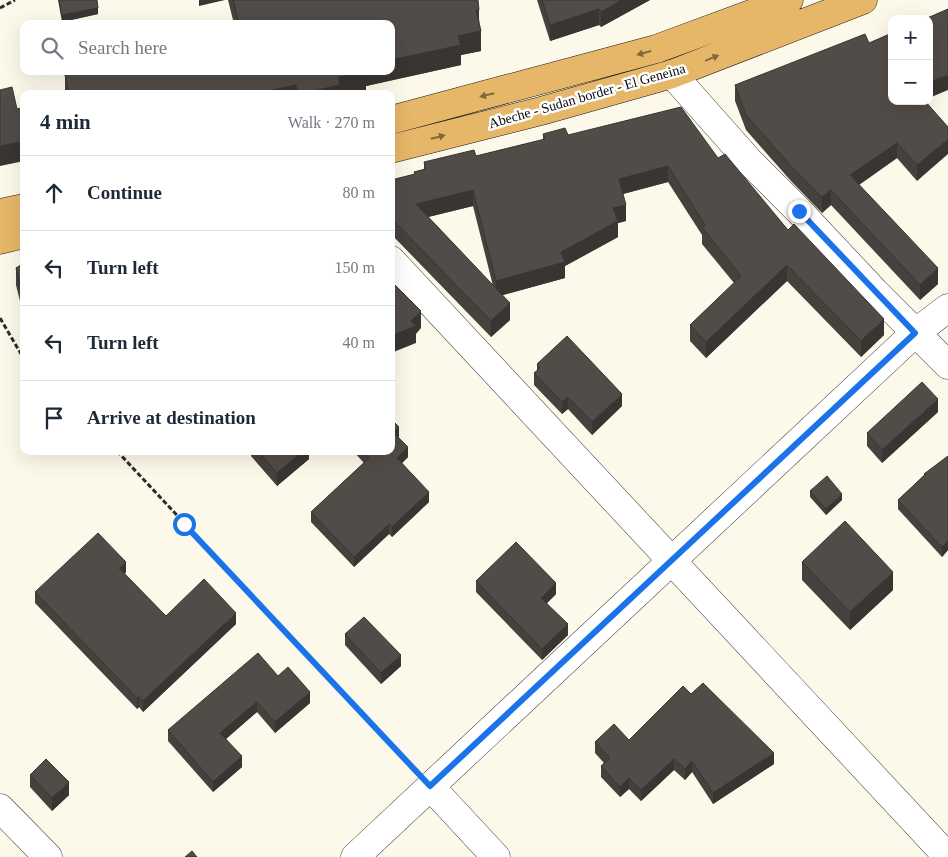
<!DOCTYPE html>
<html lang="en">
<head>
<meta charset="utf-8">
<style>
  body { margin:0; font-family:"Times New Roman",serif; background:#f2f2f3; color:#1f2937 }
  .controls { position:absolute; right:15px; top:15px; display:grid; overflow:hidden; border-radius:10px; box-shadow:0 5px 20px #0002 }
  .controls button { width:45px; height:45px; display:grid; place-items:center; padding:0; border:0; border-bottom:1px solid #e0e1e3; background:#fff; color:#1f2937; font:25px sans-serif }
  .stop { position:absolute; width:15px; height:15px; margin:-11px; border:4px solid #1a73e8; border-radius:50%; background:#fff }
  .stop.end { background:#1a73e8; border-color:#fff; box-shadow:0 1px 5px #0008 }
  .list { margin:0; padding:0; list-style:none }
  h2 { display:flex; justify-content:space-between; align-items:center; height:65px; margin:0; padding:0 20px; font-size:21px }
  h2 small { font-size:16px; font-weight:400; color:#747a83 }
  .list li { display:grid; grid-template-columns:32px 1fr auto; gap:15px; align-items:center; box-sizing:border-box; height:75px; padding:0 20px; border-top:1px solid #e0e1e3 }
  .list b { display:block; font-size:19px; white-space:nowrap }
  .list em { font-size:16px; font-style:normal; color:#747a83 }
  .icon { flex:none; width:28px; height:28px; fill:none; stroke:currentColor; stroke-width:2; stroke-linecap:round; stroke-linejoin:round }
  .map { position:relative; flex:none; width:948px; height:857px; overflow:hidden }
  .search { position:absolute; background:#fff; box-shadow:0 5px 20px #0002; left:20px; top:20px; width:375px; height:55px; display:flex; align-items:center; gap:12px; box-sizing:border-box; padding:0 18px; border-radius:10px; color:#747a83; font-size:19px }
  .panel { position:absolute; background:#fff; box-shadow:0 5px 20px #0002; left:20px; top:90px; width:375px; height:365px; border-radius:10px }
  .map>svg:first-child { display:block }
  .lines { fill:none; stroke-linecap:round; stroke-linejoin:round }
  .minor-casing { stroke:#3d3d3d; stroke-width:29 }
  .trunk-casing { stroke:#1b1b1b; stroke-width:29 }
  .path { stroke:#2c2c2c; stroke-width:3; stroke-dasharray:5 2.5; stroke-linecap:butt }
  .minor { stroke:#fff; stroke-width:28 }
  .trunk { stroke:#e6b768; stroke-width:28 }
  .wall { fill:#47413e; fill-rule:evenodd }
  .shaded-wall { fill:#393532 }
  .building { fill:#524c48; stroke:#393532 }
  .oneway { fill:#83693e }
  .route { stroke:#1a73e8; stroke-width:6 }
  .labels { text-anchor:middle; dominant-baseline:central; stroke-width:5; stroke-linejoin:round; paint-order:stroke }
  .street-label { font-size:14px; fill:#0a0a0a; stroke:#fff }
</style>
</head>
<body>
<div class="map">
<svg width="948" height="857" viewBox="0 0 948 857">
  <rect width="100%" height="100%" fill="#fdf9ea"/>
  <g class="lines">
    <g class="minor-casing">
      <path id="minor" d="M672,74L750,162L799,211L875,292L948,365
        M391,260L948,857
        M430,786L496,857
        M0,808L48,857
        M355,857L915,333L948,308"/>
    </g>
    <g class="trunk-casing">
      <path id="trunk" d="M391,120L656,49L789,0
        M391,149L541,111L672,74L863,0
        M0,213L24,208
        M0,240L24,234"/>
    </g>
    <path class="path" d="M0,8L15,0
      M0,318L24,359
      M117,451L412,767"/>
    <use href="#minor" class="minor"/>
    <use href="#trunk" class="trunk"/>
  </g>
  <path class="wall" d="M58,0H97L98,14L62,22Z
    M228,0H478L481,51L461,55V65L366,86V92L355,94H65V75L391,24H234Z
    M537,0H650L601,27L599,25L550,41Z
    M735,85L892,101H925L917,181L897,158L859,185L938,284L920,300L831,205L822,213L791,181L746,130L735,101Z
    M543,134L568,135L718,158L788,230L884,335L861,357L787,281L706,358L690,341V325L734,283L702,244V235L668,182L623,194L626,221L618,223V237L565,266V278L502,295L510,320L491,337L391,234V180L414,175V172L424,169V162L476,156L543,140ZM473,206L493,286L428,217Z
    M24,263V317L16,285V268Z
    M537,364L622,406L592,435L568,409L562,414L534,385V373L537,371Z
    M938,412L882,463L867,446V433Z
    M391,419L398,437L408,457L402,463L429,502L392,537L389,534L354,567L311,522V512L364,463L353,451H391Z
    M251,451H309V459L277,486L251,456Z
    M948,456V550L942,557L898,509V500L924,475V474Z
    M810,491L842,500L826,515L810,497Z
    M802,562L893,590L850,630L802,580Z
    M126,572L125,574L166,616L236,624L143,712L139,707L137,709L35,603V592Z
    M476,581L556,594L547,603L568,635L542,660L476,592Z
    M345,634L401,666L381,684L345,645Z
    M278,676L310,703L275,733L257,712L226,739L242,767L213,792L168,741V730Z
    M691,694L774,764L713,804L692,772L685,780L674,770L641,801L629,789L620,797L601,777V766L604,763L595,753V742L629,740Z
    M30,775L69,795L52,811L30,787Z"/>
  <path class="shaded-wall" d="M199,0H225L199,6Z
    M622,0H650L601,27V12Z
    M98,8V14L62,22V15Z
    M599,9V25L550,41V25Z
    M476,10H479V29Z
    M481,31V51L461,55V65L366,86V92L355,94H299L339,77L365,71H391V60L458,36Z
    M948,75V90L929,98V82Z
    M296,85V94H253Z
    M948,139V154L917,181V165Z
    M24,141V161L0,166V146Z
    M897,143V158L850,191V175Z
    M668,166V182L619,195V179Z
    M473,190V206L416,220V204Z
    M831,190V205L822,213V197Z
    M626,205V221L618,223V237L565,266V278L496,297V281L561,252L613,208Z
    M787,265V281L706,358V342Z
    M938,268V284L920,300V285Z
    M510,303V320L491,337V321Z
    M421,311V328L416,334V343L391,353V336L411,321Z
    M884,319V335L861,357V341Z
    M622,394V406L592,435V422Z
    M568,397V409L562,414V402Z
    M938,399V412L882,463V450Z
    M399,427V437L393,442V432Z
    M408,447V457L397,468V458Z
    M303,451H309V459L277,486V473Z
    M429,492V502L392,537V527Z
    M842,494V500L826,515V509Z
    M389,524V534L354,567V557Z
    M948,541V550L942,557V547Z
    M126,562V572L119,579V568Z
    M893,572V590L850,630V612Z
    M556,583V594L541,609V598Z
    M236,613V624L143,712V701Z
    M568,624V635L542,660V649Z
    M401,655V666L381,684V673Z
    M310,692V703L275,733V722Z
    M139,697V707L137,709V698Z
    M257,702V712L220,744V733Z
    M774,753V764L713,804V793Z
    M242,756V767L213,792V782Z
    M674,759V770L641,801V790Z
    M692,761V772L685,780V769Z
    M629,778V789L620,797V787Z
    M69,782V795L52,811V798Z"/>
  <path class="building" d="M59,0H97L98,8L62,15Z
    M233,0H478L479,10H476L481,31L458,36L461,45L391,60V24H239Z
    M542,0H622L601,12L599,9L550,25Z
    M948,9V75L929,82V19H925Z
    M892,33V101H925L948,127V139L917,165L897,143L850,175L938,268L920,285L831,190L822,197L791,166L746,115L735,85L865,34L869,43Z
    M80,71H366V72L339,77L340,85L299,94H297L296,85L253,94H69L65,75Z
    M12,87L17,109L24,107V141L0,146V90Z
    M681,107L718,158L725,154L788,230L794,224L884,319L861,341L787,265L706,342L690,325L741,276L702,227L705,225L668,166L619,179L626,205L613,208L618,221L561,252L565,262L496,281L473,190L416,204L510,303L491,321L391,218V180L415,174L414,172L426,169L424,162L474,150L476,156L545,139L543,134L565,128L568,135Z
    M24,263V300L16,268Z
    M391,281L421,311L411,321L416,326L391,336Z
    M567,336L622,394L592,422L568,397L562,402L534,373L540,368L537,364Z
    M922,382L938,399L882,450L867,433Z
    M391,419L399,427L393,432L408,447L397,458L429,492L392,527L389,524L354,557L311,512L369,458L363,451H391Z
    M258,451H303L277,473Z
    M948,456V541L942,547L898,500L925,475L924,474Z
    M827,476L842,494L826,509L810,491Z
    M845,521L893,572L850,612L802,562Z
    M98,533L126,562L119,568L166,616L204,579L236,613L143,701L139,697L137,698L35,592Z
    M516,542L556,583L541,598L568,624L542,649L476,581Z
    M364,617L401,655L381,673L345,634Z
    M258,653L278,676L288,667L310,692L275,722L257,702L220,733L242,756L213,782L168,730Z
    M703,683L774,753L713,793L692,761L685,769L674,759L641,790L629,778L620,787L601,766L610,758L595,742L614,724L629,740L683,686L691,694Z
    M46,759L69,782L52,798L30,775Z
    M192,851L197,857H185Z"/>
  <defs><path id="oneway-solid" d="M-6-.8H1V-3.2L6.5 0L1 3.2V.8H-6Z" transform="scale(1.25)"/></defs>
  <g class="oneway">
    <use href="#oneway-solid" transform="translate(644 53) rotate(165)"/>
    <use href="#oneway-solid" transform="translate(712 58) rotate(-22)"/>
    <use href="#oneway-solid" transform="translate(487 95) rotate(166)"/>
    <use href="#oneway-solid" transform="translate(438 137) rotate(-14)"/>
  </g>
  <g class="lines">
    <path class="route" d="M184,524L430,786L915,333L799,211"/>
  </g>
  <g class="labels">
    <g class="street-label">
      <text transform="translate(587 96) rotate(-16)">Abeche - Sudan border - El Geneina</text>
    </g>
  </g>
</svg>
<div class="controls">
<button>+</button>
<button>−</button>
</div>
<div class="stop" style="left:184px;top:524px"></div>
<div class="stop end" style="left:799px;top:211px"></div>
<div class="search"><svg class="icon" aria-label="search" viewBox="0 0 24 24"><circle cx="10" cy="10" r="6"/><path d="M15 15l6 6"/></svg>Search here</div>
<section class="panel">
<h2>4 min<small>Walk · 270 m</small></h2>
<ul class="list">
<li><svg class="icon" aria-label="ahead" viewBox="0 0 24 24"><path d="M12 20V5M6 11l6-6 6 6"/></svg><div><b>Continue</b></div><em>80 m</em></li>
<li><svg class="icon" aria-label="left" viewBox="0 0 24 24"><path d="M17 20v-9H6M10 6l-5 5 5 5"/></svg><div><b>Turn left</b></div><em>150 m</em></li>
<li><svg class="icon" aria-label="left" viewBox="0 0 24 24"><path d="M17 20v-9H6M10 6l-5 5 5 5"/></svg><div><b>Turn left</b></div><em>40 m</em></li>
<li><svg class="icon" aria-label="arrive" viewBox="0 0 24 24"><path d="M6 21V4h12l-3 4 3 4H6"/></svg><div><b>Arrive at destination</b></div></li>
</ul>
</section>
</div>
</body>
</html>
